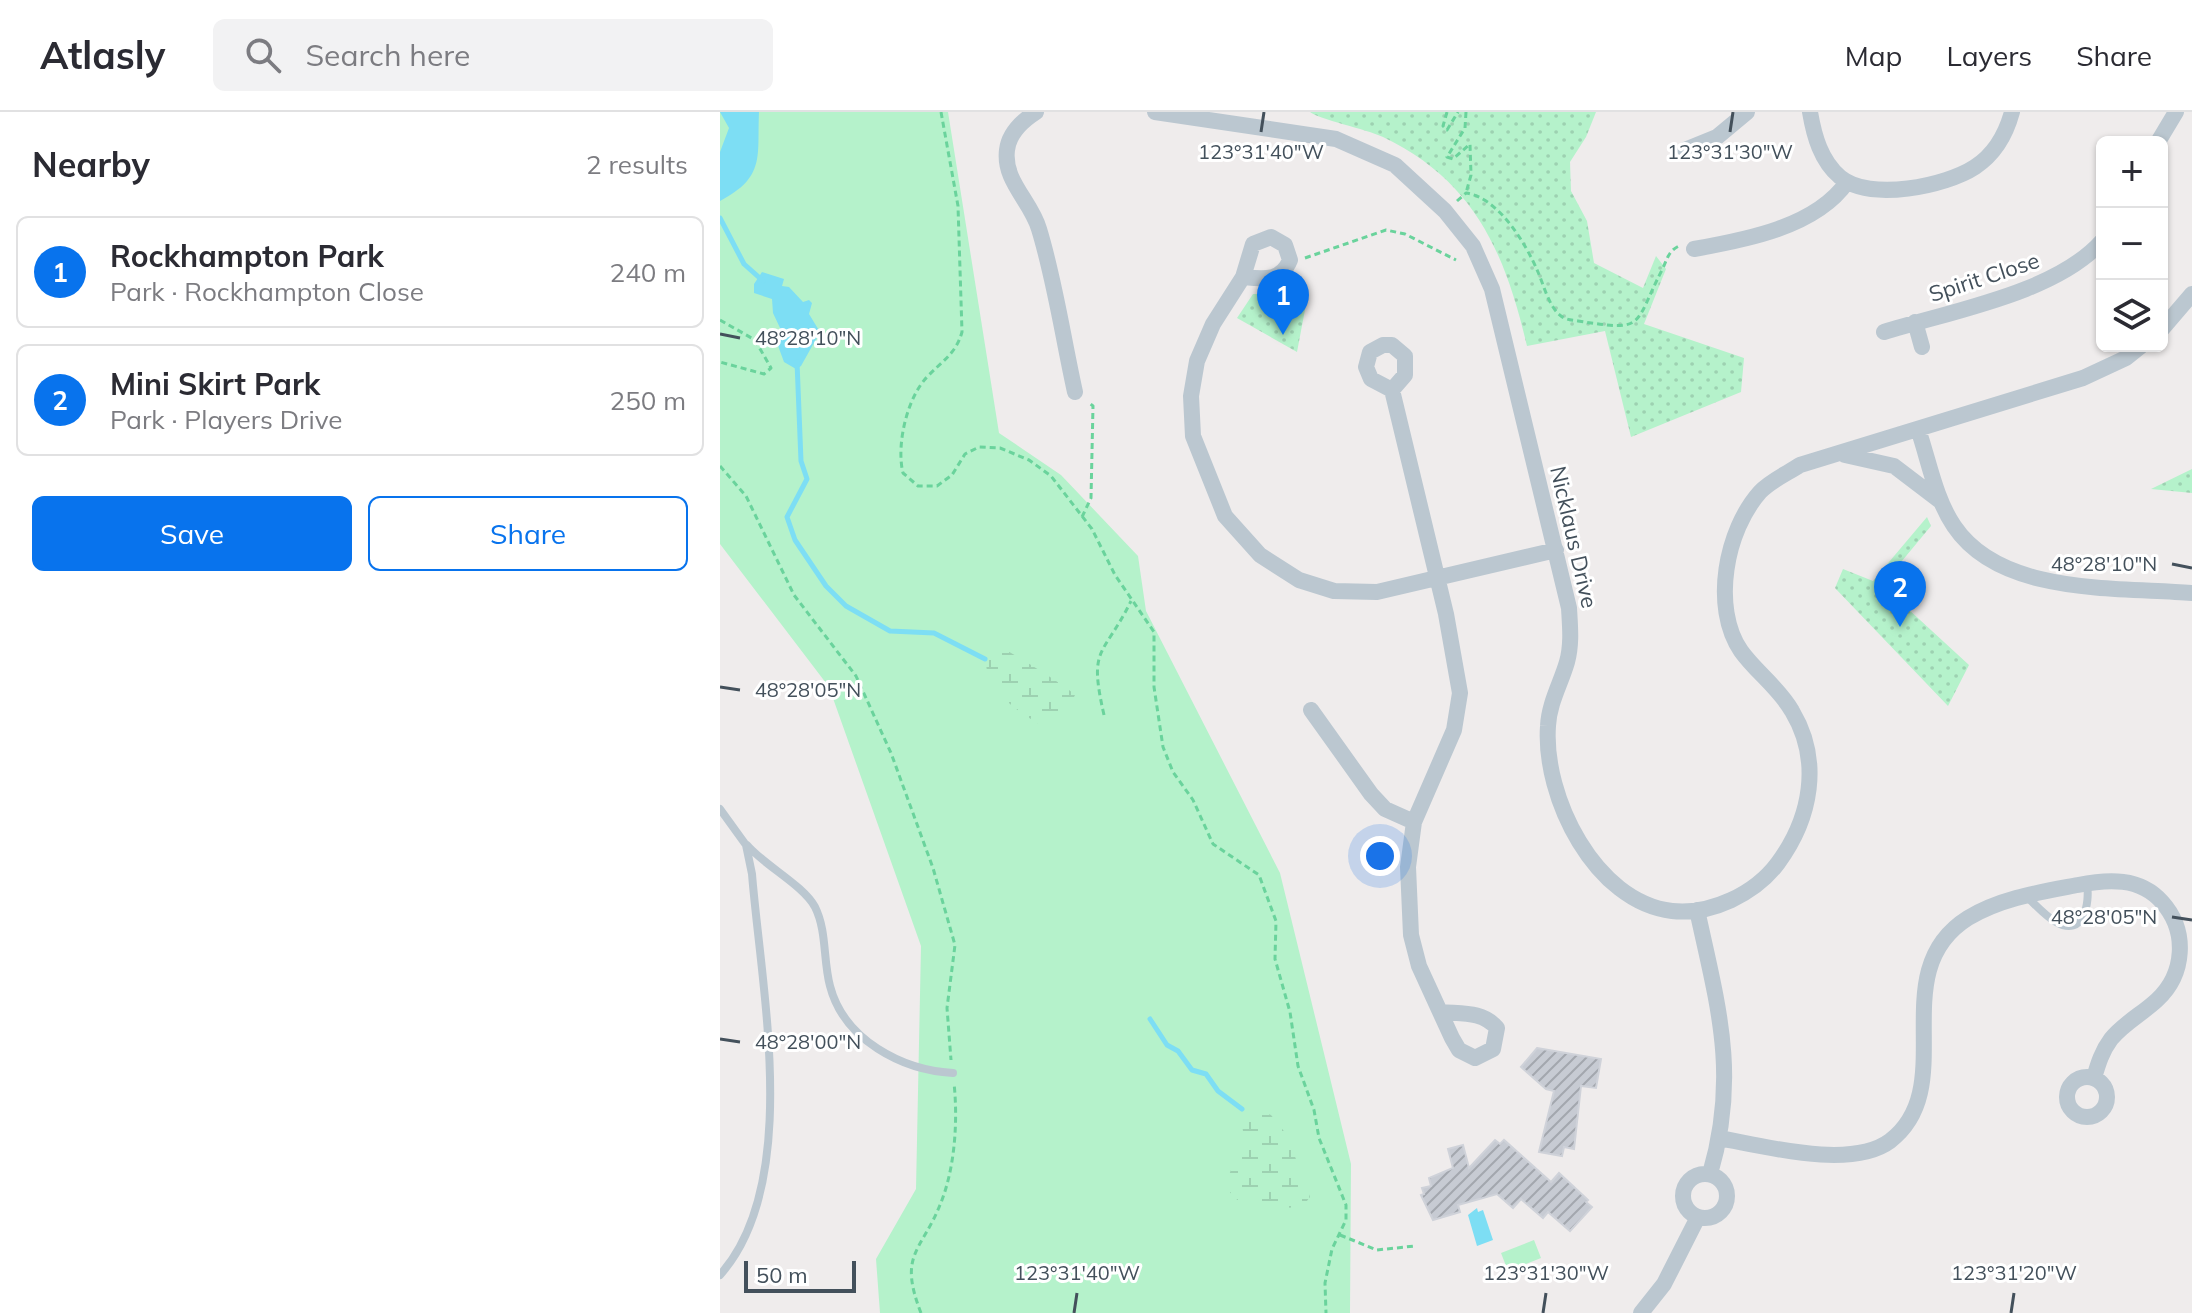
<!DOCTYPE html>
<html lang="en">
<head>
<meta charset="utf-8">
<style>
  body { margin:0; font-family:Mulish,sans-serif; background:#f2f2f3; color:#2b2b33 }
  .controls { position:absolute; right:24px; top:24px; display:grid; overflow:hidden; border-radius:12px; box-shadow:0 2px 6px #0004 }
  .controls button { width:72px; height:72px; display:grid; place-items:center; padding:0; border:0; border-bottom:2px solid #e1e1e2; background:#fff; color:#2b2b33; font:40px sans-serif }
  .scale { position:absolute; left:24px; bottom:20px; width:112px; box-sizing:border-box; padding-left:8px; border:4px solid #43505b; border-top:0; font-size:22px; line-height:28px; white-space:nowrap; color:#43505b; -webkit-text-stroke:6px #fff; paint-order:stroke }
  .you { position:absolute; left:660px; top:744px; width:28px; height:28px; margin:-20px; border:6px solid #fff; border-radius:50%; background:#1a73e8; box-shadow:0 0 0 12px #1a73e833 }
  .badge { display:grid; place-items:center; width:52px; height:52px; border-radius:50%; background:#0873ed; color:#fff; font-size:26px; font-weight:700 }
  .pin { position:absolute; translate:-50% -66px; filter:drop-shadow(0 2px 4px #0008) }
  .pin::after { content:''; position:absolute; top:42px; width:28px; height:24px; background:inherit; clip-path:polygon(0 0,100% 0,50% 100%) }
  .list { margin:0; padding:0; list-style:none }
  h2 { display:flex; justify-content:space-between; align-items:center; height:104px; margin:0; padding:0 32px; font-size:34px }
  h2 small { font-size:26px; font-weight:400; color:#7c7c81 }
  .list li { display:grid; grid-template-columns:52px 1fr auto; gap:24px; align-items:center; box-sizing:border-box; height:112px; margin:0 16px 16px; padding:0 16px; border:2px solid #e1e1e2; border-radius:12px }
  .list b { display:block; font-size:30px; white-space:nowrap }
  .list p { margin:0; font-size:26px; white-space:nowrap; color:#7c7c81 }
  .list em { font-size:26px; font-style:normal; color:#7c7c81 }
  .actions { display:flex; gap:16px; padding:24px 32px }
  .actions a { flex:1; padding:18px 0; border:2px solid #0873ed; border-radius:12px; text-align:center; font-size:28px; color:#0873ed }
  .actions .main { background:#0873ed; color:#fff }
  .icon { flex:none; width:44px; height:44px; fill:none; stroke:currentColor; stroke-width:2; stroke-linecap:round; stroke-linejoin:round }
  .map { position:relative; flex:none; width:1472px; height:1201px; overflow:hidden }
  header { display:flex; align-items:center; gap:48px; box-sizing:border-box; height:112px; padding:0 40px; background:#fff; border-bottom:2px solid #e1e1e2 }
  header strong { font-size:38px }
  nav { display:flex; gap:44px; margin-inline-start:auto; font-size:28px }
  .search { width:560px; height:72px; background:#f2f2f3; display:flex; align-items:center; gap:20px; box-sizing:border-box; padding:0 28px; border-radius:12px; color:#7c7c81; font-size:30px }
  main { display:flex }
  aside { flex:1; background:#fff }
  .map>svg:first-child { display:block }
  .green { fill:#b5f2cb }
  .wetland { fill:url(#wetland-marsh) }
  .park { fill:url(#park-dots) }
  .water { fill:#7ddef4 }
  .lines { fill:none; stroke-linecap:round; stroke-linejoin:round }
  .stream { stroke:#7ddef4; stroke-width:5 }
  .building { fill:url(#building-hatch); stroke:#cfd2d9; stroke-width:2 }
  .path { stroke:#6ad39c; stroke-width:3; stroke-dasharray:6 4; stroke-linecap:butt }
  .service { stroke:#bbc7d0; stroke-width:8 }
  .minor { stroke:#bbc7d0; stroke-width:16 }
  .ticks { fill:none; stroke:#43505b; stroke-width:3 }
  .labels { text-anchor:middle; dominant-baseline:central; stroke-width:6; stroke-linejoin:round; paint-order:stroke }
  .street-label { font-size:22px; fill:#43505b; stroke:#fff }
  .ticks-label { font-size:20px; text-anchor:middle; fill:#43505b; stroke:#fff; stroke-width:6; stroke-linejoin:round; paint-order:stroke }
</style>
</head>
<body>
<header>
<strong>Atlasly</strong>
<div class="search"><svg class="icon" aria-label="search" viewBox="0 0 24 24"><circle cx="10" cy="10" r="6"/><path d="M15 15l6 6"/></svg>Search here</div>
<nav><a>Map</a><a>Layers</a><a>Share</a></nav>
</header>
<main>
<aside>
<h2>Nearby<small>2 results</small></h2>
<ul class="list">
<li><span class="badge">1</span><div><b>Rockhampton Park</b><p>Park · Rockhampton Close</p></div><em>240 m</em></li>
<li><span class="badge">2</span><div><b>Mini Skirt Park</b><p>Park · Players Drive</p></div><em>250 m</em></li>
</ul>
<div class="actions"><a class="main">Save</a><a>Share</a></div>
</aside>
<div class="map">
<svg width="1472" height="1201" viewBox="0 0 1472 1201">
  <defs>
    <pattern id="wetland-marsh" width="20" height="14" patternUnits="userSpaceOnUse" patternTransform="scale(2)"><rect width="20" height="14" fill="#b5f2cb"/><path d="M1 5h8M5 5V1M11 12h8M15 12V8" fill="none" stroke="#9dd1b1"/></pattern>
    <pattern id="park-dots" width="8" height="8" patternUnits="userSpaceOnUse" patternTransform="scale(2)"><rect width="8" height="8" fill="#b5f2cb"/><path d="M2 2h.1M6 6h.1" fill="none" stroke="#9dd1b1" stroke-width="1.8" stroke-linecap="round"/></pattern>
    <pattern id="building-hatch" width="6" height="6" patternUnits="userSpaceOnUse" patternTransform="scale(2)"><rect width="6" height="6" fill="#c7cbd3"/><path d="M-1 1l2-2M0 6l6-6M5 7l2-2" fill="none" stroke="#a3a7ae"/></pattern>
  </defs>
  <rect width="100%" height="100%" fill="#efecec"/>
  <path class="green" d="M0,0H228L279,321L341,363L418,444L426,499L560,761L631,1052L630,1201H160L156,1147L196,1077L201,834L109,575L0,432Z
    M814,1128L821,1146L788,1159L781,1141Z"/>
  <path class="wetland" d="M275,533C281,533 352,578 355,583L346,601L319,612C293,597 257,571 268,537Z
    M529,995L551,1003L567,1023L590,1085L583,1094C564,1098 505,1100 508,1069C509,1055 520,1047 523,1034C526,1022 519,1010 522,997Z"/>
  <path class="park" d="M590,0H876L866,25L850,50L851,79L867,109L874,151L923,176L936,144L946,157L924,212L1024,246L1021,280L911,325L885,219L807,234C785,141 755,69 663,25C646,17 598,7 590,0Z
    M565,178L588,182L577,240L517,206L533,182H561Z
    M1472,357V381L1431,377Z
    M1207,405L1211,414L1162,473L1249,553L1228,594L1115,476L1123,457L1153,469Z"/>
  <path class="water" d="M0,0H39C37,44 46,65 0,89V40L9,16Z
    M42,160L64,167L62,174L69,175L83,190L89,188L92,191L89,202L100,220L81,254L76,257L64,250L57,231L61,218L53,201L52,187L34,181V172Z
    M757,1096L758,1100L763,1098L773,1128L757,1134L748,1103Z"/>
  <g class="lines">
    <path class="stream" d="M0,106L24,152L43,169
      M77,250L81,349L87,367L67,405L75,428L106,474L126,494L170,519L214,521L265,547
      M430,907L447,933L458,939L472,958L486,962L498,979L522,997"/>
  </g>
  <path class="building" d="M817,936L881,947L876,976L861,974L854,1037L844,1035L842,1044L819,1040L834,979L826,977L801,955Z
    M775,1028L780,1032L784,1028L831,1070L839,1061L868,1088L866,1090L872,1095L850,1119L828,1100L823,1106L801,1087L793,1096L777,1082L738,1093L740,1100L713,1108L701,1083L704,1082L702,1076L711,1074L709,1066L733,1056L728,1037L743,1033L749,1056Z"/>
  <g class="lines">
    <path class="path" d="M221,0L238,94L242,220C236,242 222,249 207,265C187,286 176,333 183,361L198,374H217L232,363L245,342L259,335L280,336L309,348L331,364L372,417L395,463L434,520V575L443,635L453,660L473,688L493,732L539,763L556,809L555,847L570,900L578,954L594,998L599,1026L626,1093V1108L612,1137L605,1171L606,1201
      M727,0L723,14L727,18L738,0
      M746,0L745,16L727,45L733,47L750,32L751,63L746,81
      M737,89L746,81C779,86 806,132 818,160C824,174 829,195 841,204C846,208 852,208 858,209C927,220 913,214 942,158C947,148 948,139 959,134
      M585,146L666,118L685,122L736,148
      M0,208L35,228L51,256L44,262L0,250
      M0,354L26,384L74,483L136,564L171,641L213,756L235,833L227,896L231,948
      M362,405L371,386L373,294L368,290
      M384,603C368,533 383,546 411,489
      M620,1123L657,1138L695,1134
      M201,1201C178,1142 201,1140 220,1093C235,1057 238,1009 234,971"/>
    <path class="service" d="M0,697L26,733L32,762C41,876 82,1071 0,1163
      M27,733C45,754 83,773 95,795C107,819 103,848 110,874C124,928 182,958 233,961
      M1306,784C1315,792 1325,804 1336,810C1364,826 1370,791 1367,772"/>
    <path class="minor" d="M316,0C302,9 289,21 287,38C283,69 311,89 319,117C335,169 343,226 355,280
      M435,0L616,27L675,53L725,99L753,134L772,177L849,496C850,514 852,532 847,550C841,571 829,591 828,614C823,685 875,790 952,799C991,803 1035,782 1058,751C1091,706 1102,649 1072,599C1059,576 1036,560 1021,539C991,495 1006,418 1040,380C1050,369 1068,361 1080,353L1363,266L1406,246L1421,234
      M1090,0C1094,24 1101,49 1120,65C1150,90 1226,74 1255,55C1275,42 1286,22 1292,0
      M1438,30L1456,0
      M965,38L997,25L1027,0
      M974,137C1025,128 1096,115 1127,70
      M523,165C543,167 561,170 570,148L565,133L551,125L533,132L523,165L493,212L477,249L471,284L473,324L505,404L540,443L579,468L614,479L657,480L836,438
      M1195,210L1202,235
      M1442,217L1472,182
      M1164,220C1231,199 1336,181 1382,129
      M663,233H672L685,244V263L672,278L651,267L646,255L650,240Z
      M672,278L726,502L740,581L734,618L694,710L688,755L691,823L699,854L732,926L739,938L755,946L773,937L777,916C762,899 742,902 721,900
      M1198,317C1209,349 1215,386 1234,414C1281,484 1397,475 1472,481
      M1125,343L1174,354L1220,389
      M591,598L651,682L665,697L694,710
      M977,798C998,894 1019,963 990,1062
      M1347 985a20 20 0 1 1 40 0a20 20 0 1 1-40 0Z
      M999,1026C1044,1034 1131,1058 1170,1029C1242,974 1162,860 1248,806C1281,786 1321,780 1358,773C1388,767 1420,765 1442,790C1468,819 1465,862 1437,888C1422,902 1404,911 1391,927C1382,939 1378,952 1374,966
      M963 1084a22 22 0 1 1 44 0a22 22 0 1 1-44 0Z
      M921,1201L944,1172L978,1105"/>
  </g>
  <path class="ticks" d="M541,20L544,0M1010,20L1013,0M0,222L20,226M1452,452L1472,456M0,575L20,578M1452,805L1472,808M0,927L20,930M354,1201L357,1181M823,1201L826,1181M1291,1201L1294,1181"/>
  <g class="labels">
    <g class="street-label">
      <text transform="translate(1264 165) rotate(-18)">Spirit Close</text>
      <text transform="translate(854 425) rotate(77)">Nicklaus Drive</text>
    </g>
  </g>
  <g class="ticks-label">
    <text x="541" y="47">123°31'40"W</text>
    <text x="1010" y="47">123°31'30"W</text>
    <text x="88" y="233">48°28'10"N</text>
    <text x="1384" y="459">48°28'10"N</text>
    <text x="88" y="585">48°28'05"N</text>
    <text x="1384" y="812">48°28'05"N</text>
    <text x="88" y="937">48°28'00"N</text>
    <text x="357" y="1168">123°31'40"W</text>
    <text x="826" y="1168">123°31'30"W</text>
    <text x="1294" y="1168">123°31'20"W</text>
  </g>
</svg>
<div class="controls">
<button>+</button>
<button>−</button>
<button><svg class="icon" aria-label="layers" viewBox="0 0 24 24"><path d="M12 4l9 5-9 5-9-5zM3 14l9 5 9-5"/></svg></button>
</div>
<div class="scale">50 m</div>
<div class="you"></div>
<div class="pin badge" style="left:563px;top:223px">1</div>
<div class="pin badge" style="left:1180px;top:515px">2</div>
</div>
</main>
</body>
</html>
